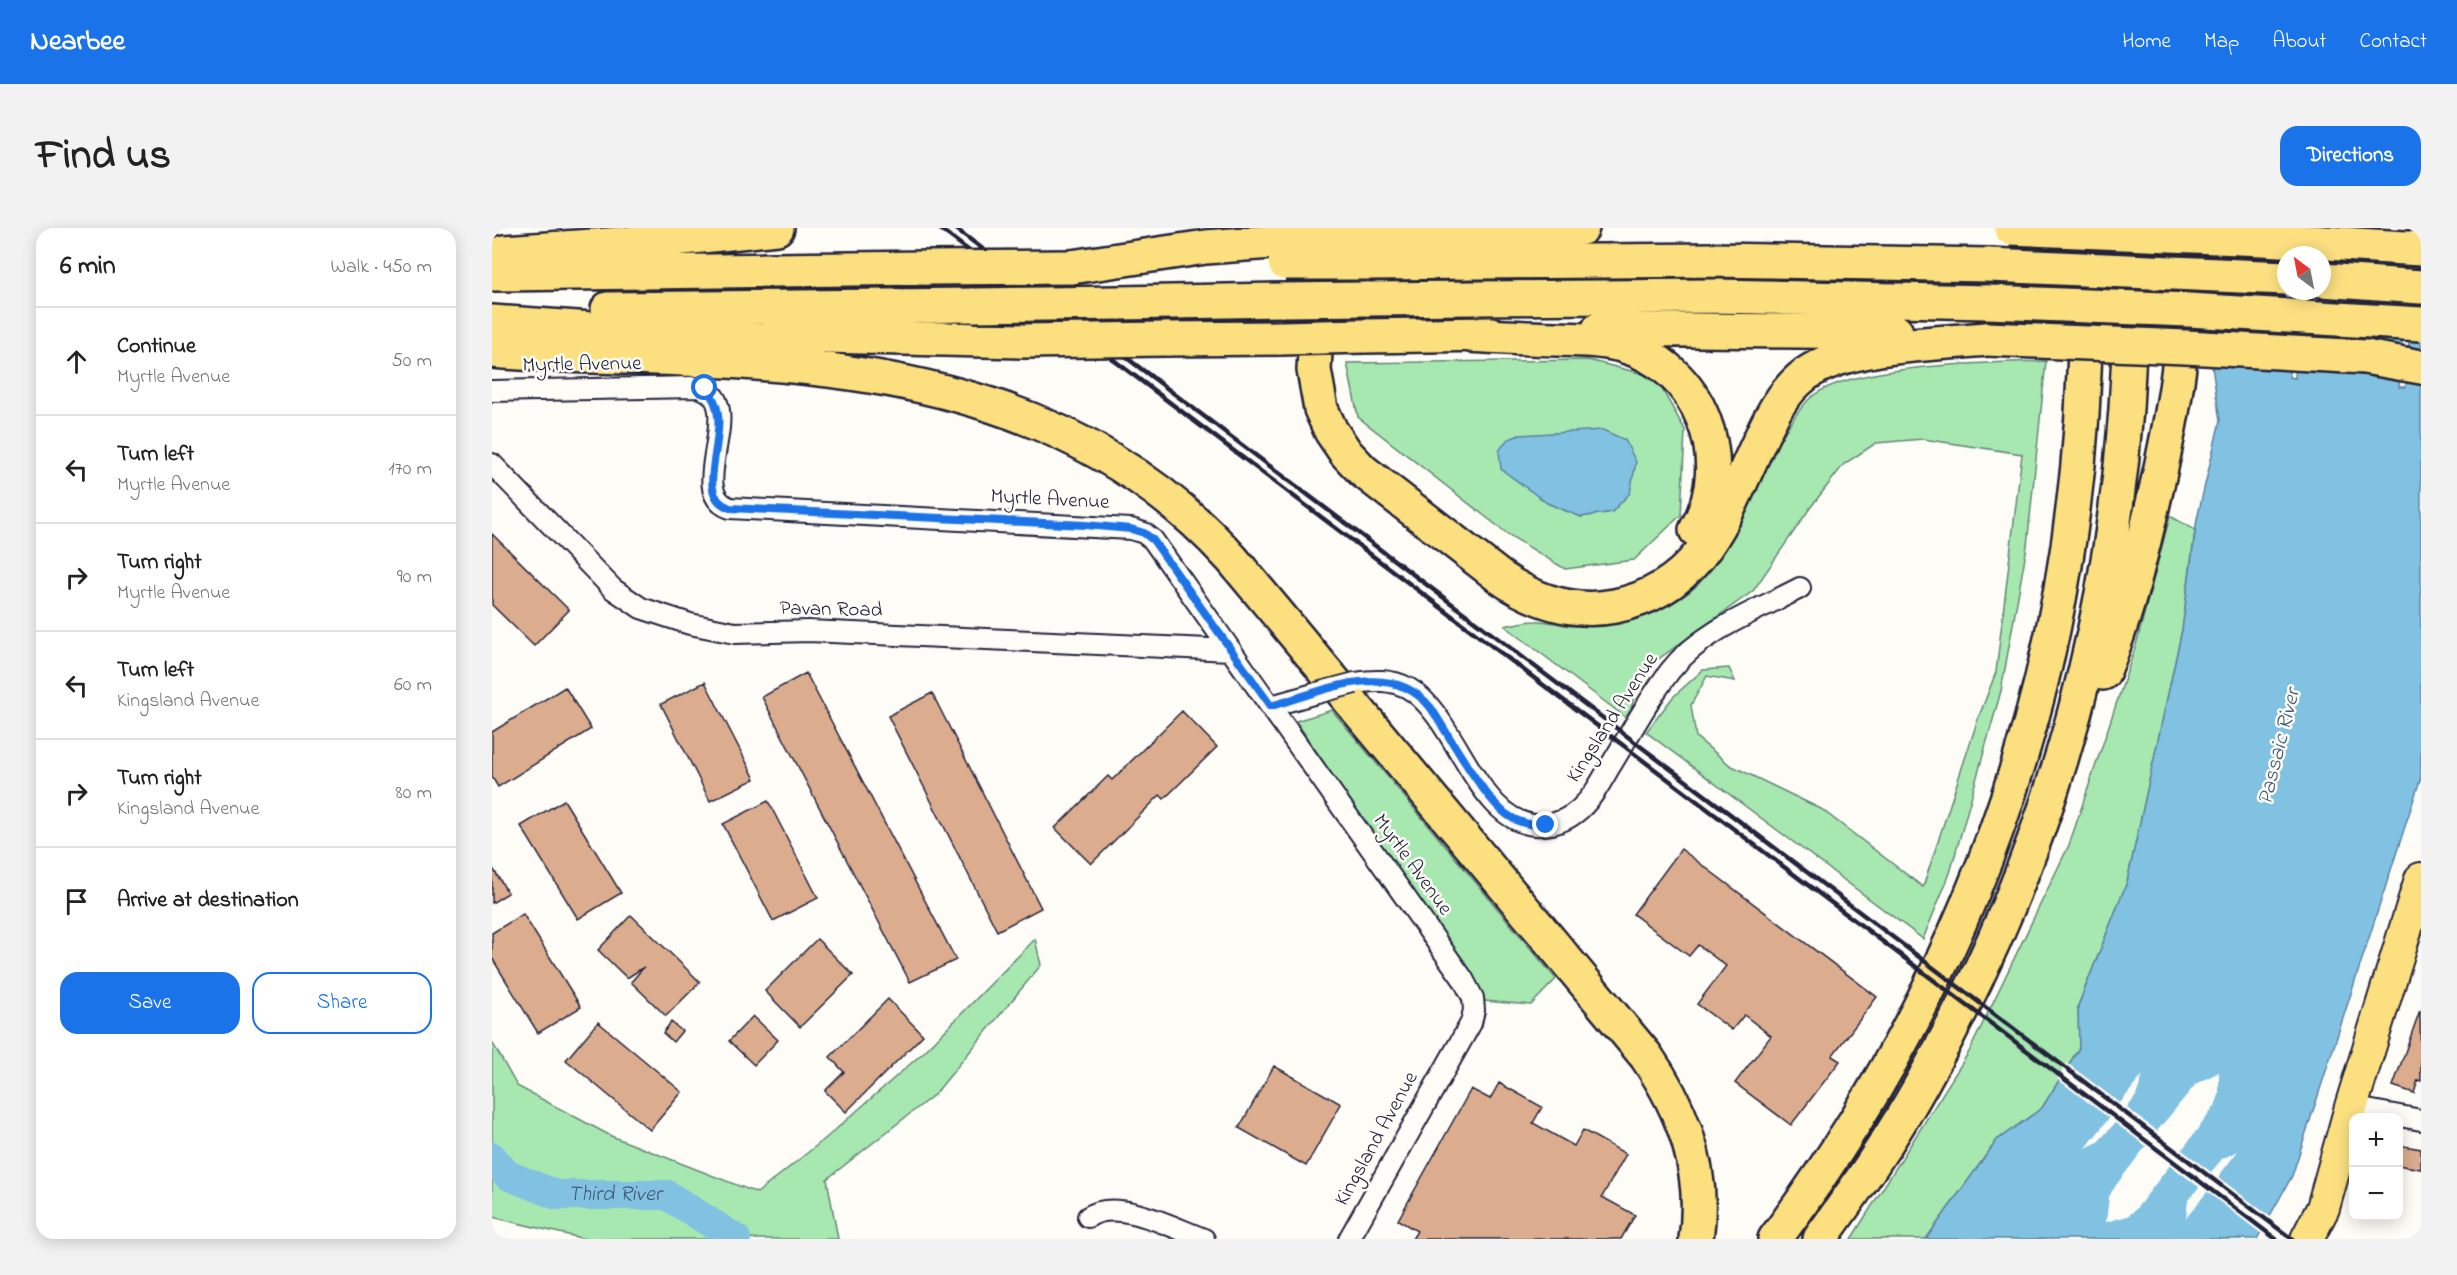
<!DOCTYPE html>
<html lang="en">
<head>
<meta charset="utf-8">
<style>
  body { margin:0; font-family:"Indie Flower",sans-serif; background:#f2f2f2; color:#222 }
  .controls { position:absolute; right:18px; bottom:18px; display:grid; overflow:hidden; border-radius:12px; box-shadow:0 3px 15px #0003 }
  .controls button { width:54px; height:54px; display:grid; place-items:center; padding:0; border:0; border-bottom:2px solid #e0e0e0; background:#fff; color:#222; font:30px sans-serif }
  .compass { position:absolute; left:1785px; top:18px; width:54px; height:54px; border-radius:50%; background:#fff; box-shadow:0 3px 15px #0003; rotate:328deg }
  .stop { position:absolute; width:18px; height:18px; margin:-14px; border:4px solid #1a73e8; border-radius:50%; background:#fff }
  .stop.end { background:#1a73e8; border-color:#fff; box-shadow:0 2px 6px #0008 }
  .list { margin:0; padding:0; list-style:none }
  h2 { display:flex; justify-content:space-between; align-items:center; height:78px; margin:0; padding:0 24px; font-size:26px }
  h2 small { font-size:20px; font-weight:400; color:#767676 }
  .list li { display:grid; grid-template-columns:39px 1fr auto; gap:18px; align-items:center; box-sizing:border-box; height:108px; padding:0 24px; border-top:2px solid #e0e0e0 }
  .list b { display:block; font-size:22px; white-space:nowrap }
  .list p { margin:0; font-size:20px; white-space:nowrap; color:#767676 }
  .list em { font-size:20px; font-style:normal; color:#767676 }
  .actions { display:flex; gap:12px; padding:18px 24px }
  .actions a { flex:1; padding:14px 0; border:2px solid #1a73e8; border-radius:18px; text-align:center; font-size:21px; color:#1a73e8 }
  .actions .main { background:#1a73e8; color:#fff }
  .icon { flex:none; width:33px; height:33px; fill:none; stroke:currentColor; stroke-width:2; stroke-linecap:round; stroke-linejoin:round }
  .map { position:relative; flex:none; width:1929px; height:1011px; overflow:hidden; border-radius:18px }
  header { display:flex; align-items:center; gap:36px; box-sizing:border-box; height:84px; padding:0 30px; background:#1a73e8; color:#fff }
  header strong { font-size:28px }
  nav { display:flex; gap:33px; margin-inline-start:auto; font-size:21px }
  .intro { display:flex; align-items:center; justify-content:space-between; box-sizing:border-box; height:144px; padding:0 36px }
  h1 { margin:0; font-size:42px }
  .button { padding:15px 27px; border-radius:18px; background:#1a73e8; color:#fff; font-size:21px; font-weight:700 }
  main { display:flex; gap:36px; padding:0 36px }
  aside { flex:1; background:#fff; border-radius:18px; box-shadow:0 3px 15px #0003 }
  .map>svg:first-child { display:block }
  .green { fill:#a7e8b1; stroke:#648576; stroke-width:1.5; fill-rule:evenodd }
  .water { fill:#81c2e2; stroke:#5b829f; stroke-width:1.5 }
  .pier { fill:#fdfcf7 }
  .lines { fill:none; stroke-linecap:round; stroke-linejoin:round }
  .river { stroke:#81c2e2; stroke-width:30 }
  .building { fill:#dcac8e; stroke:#22223b; stroke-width:1.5 }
  .street-casing { stroke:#22223b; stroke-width:24 }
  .primary-casing { stroke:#22223b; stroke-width:36 }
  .highway-casing { stroke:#22223b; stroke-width:38 }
  .street { stroke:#fdfcf7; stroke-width:20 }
  .primary { stroke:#fce080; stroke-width:32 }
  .highway { stroke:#fce080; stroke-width:33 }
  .rail { stroke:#22223b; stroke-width:4.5 }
  .street-bridge-casing { stroke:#22223b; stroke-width:24; stroke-linecap:butt }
  .highway-bridge-casing { stroke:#22223b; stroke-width:38; stroke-linecap:butt }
  .street-bridge { stroke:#fdfcf7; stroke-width:20 }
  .highway-bridge { stroke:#fce080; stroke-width:33 }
  .route { stroke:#1a73e8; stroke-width:8 }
  .labels { text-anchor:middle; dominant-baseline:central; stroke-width:5; stroke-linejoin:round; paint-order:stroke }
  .street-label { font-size:21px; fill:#22223b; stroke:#fdfcf7 }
  .water-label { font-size:22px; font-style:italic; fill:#435a75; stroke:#fdfcf7 }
</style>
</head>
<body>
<header>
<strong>Nearbee</strong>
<nav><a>Home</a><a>Map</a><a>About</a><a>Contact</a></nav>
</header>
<div class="intro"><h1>Find us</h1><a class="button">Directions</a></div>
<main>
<aside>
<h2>6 min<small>Walk · 450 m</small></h2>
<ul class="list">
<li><svg class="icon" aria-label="ahead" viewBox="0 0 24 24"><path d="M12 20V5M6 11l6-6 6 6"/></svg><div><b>Continue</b><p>Myrtle Avenue</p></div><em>50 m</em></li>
<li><svg class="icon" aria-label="left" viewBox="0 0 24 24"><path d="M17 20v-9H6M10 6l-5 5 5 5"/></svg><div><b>Turn left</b><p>Myrtle Avenue</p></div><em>170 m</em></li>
<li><svg class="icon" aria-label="right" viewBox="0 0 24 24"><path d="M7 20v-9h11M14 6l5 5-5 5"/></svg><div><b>Turn right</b><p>Myrtle Avenue</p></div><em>90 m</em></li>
<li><svg class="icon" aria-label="left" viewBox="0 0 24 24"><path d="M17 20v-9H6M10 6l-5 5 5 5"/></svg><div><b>Turn left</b><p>Kingsland Avenue</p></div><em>60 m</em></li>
<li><svg class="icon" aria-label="right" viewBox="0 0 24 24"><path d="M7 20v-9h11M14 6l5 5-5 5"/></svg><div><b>Turn right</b><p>Kingsland Avenue</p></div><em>80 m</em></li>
<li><svg class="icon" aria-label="arrive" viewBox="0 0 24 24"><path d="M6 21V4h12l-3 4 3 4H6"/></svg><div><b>Arrive at destination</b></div></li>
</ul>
<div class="actions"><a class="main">Save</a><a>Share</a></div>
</aside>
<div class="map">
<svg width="1929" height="1011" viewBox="0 0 1929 1011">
  <rect width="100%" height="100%" fill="#fdfcf7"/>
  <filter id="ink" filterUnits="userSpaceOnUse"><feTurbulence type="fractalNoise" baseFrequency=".0167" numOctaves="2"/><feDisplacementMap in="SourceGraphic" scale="12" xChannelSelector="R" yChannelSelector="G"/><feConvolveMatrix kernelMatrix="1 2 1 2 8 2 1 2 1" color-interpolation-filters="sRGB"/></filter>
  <g filter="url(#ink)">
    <path class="green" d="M1096,132L1163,149L1193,202L1189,287L1142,332L1073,341L1017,307L866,189L855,135ZM1055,275L1120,284L1089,289Z
      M1554,133L1535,318L1509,463L1458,645L1431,711L1154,504L1181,469L1211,442L1237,440L1243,453L1215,448L1199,477L1204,509L1238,537L1329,581L1431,659L1486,491L1504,444L1530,226L1431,211L1384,215L1352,236L1318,280L1261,363L1147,445L1137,492L1013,398C1023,396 1034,393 1044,393C1056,392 1068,397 1080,398C1118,398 1157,391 1189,370C1223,348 1240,306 1257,270C1269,245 1301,183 1322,167C1364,136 1499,135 1554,133Z
      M1678,288L1703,302L1690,402L1635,654L1586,778L1587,820L1550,880L1505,912L1434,1011H1359L1477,824L1577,617L1644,417Z
      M840,482L1064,751L1039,777L992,773L804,493Z
      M543,711L549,737L443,866L335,951L346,1011H93L0,989V814L25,858L119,908L265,965L334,910L433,823Z"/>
    <path class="water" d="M1918,0L1907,159H1914L1924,0H1929V549L1800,948L1765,1011H1434L1505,912L1550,880L1587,820L1586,778L1635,654L1690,402L1705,291L1728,193L1714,97L1794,27V63H1802L1797,149L1803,150L1809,63H1830Z
      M1111,202L1133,212L1144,234L1138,265L1120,284L1089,289L1055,275L1009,241L1007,223L1015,212L1027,207Z"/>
    <path class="pier" d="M1575,835L1628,875L1651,847L1644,868L1635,880L1665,903L1704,856L1727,844V867L1723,878L1690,922L1719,944L1730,931L1746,923L1726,949L1780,990L1771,1007L1715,964L1694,990L1696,973L1707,959L1678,937L1644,981L1636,988L1614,994L1617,969L1621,961L1654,918L1623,895L1606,914L1594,920L1617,890L1565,851Z"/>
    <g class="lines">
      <path class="river" id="s1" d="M0,929L15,947L65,967H175L244,1011"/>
    </g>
    <path class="building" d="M0,306L77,382L42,418L0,377Z
      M314,445L464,732L418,754L270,469Z
      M213,454L263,551L218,573L169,476Z
      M73,459L99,501L6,559L0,549V504Z
      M440,465L549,680L505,703L396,488Z
      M690,483L725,519L672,571L668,567L599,636L563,600L616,548L620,552Z
      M72,572L129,665L86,691L29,598Z
      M276,573L326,670L281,693L231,596Z
      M1189,621L1385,769L1340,828L1348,833L1299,897L1243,855L1279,808L1252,787L1240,802L1205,776L1234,738L1206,717L1197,728L1141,686Z
      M0,639L16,665L0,675Z
      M31,686L89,779L46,805L0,730V705Z
      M139,687L208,754L174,788L139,754L152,739L135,750L106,722Z
      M325,711L361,747L308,799L273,763Z
      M396,771L431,807L354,884L333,863L352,844L338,829Z
      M1928,782L1929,853L1926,852L1922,865L1901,858Z
      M261,788L286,812L262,837L237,813Z
      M106,794L190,864L158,902L74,832Z
      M179,794L190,803L181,814L171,805Z
      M782,838L849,876L814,938L747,900Z
      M1007,855L1050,879L1041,895L1082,918L1091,902L1134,926L1110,969L1143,987L1129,1011H920L925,1003L906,992L979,861L998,871Z
      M1906,917L1929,921V941L1906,937Z"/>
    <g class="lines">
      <g class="street-casing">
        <path id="street" d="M0,163L204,159C261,170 190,264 238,280L639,301L652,305L661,312L971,751L981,770L982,782L979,795L857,1011
          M0,236L121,361L149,380L198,396L243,405L317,403L739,422
          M863,455C881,452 899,451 916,460C966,488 986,603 1052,597C1065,596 1078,590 1088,581C1101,569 1109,554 1117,540C1137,508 1155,473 1178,443C1209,403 1264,383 1308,360
          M779,478L825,465
          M1859,879L1929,892
          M596,989C625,969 681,1000 712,1011"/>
      </g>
      <g class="primary-casing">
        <path id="primary" d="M1815,1011L1831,980L1859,879L1929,651"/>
      </g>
      <g class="highway-casing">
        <path id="highway" d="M830,7L822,142L829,181L839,203L854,225L871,243L1008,349C1042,373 1082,386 1123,378C1210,361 1233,287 1266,216C1278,190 1290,164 1314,146C1355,116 1444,116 1495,111
          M878,8L1090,0
          M12,24L144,15L285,0
          M876,35L1221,32L1497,37
          M579,39L714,19L794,13
          M0,46L435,40
          M1830,52L1929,59
          M874,71L1223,68L1496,74
          M626,75L791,72
          M116,81L482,77
          M0,94L128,103L530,113
          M1107,101L1404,104
          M978,107C1007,109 1036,110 1065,111C1086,112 1108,111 1129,117C1209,138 1244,233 1204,302
          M872,108L999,106
          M674,111L789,110
          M0,123C71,129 142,128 213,132C412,141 601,177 740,331L1154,828C1192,883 1214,943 1204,1011
          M1873,129L1929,139
          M1611,445C1633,393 1646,338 1659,284C1681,190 1701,96 1687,0
          M1283,1011C1505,713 1610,371 1591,0
          M1328,1011C1364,961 1399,911 1429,857C1577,596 1650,300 1636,0"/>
      </g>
      <use href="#street" class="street"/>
      <use href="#primary" class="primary"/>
      <use href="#highway" class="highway"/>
      <path class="rail" d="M447,0L1784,1011
        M463,0L1800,1011"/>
      <g class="street-bridge-casing">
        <path id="street-bridge" d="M825,465L863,455"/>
      </g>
      <g class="highway-bridge-casing">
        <path id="highway-bridge" d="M1519,0L1771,11L1929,21
          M794,13L878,8
          M793,35H876
          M1497,37L1794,50
          M435,40L579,39
          M791,72L874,71
          M1496,74L1697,82L1929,96
          M482,77L626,75
          M789,110L872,108
          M1495,111L1694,119L1873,129
          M530,113L674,111"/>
      </g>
      <use href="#street-bridge" class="street-bridge"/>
      <use href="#highway-bridge" class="highway-bridge"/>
    </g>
  </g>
  <g class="lines" filter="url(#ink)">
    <path class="route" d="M213,160C250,194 194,265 238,280L593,297L639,301L652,305L661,312L779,478C829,464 899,429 939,480C958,509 989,566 1014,586C1026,595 1040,598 1054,597"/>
  </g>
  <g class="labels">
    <g class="street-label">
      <text transform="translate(90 137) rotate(-1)">Myrtle Avenue</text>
      <text transform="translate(558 272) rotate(3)">Myrtle Avenue</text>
      <text transform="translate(339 382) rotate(1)">Pavan Road</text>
      <text transform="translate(1121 490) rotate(-57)">Kingsland Avenue</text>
      <text transform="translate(920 637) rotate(54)">Myrtle Avenue</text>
      <text transform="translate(885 911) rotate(-61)">Kingsland Avenue</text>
    </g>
    <g class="water-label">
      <text transform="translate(1788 519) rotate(-76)">Passaic River</text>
      <text stroke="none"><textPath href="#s1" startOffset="135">Third River</textPath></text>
    </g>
  </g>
</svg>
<div class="controls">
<button>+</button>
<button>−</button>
</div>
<svg class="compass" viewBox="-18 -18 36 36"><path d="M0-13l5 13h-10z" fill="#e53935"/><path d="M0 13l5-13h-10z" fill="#767676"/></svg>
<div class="stop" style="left:213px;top:160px"></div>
<div class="stop end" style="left:1054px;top:597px"></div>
</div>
</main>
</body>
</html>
